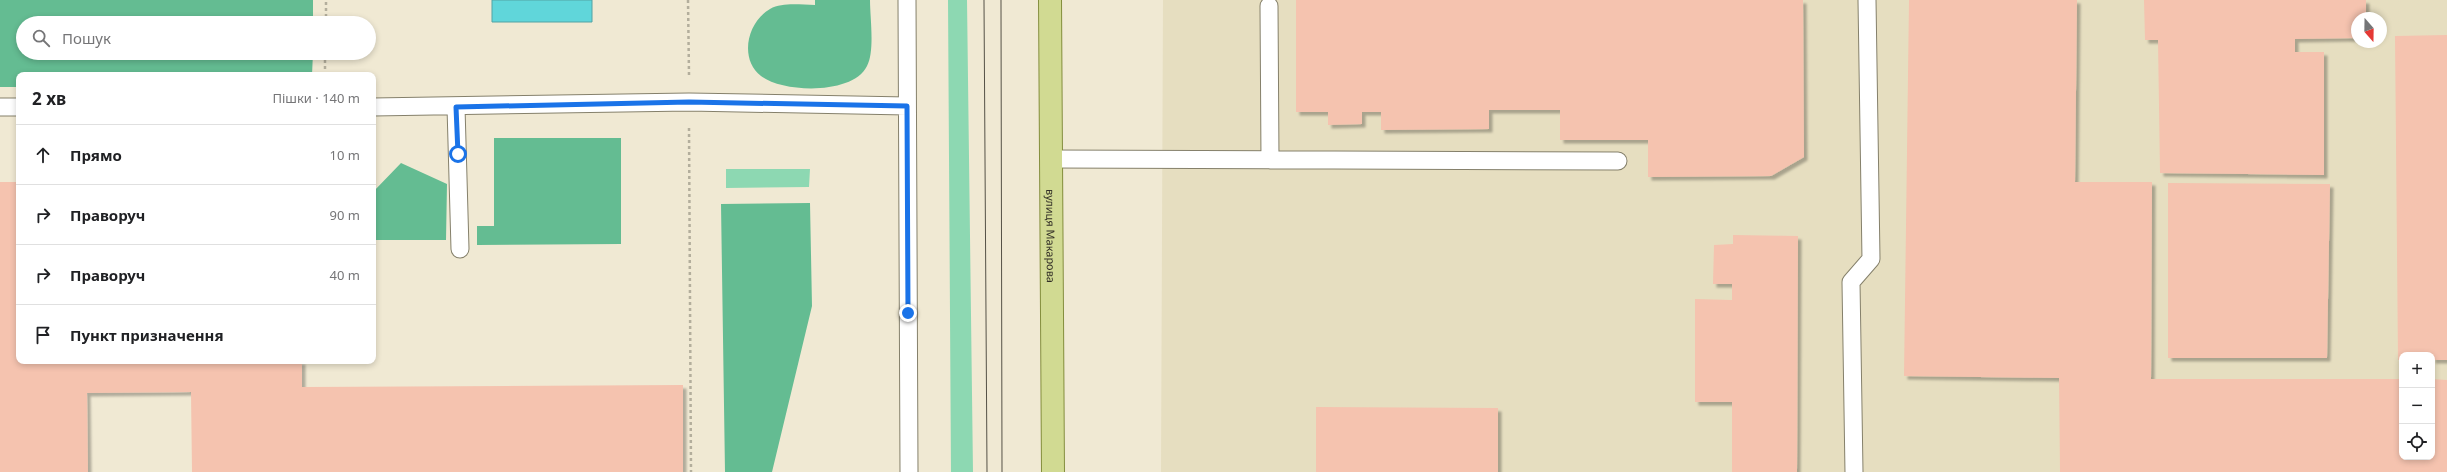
<!DOCTYPE html>
<html lang="uk">
<head>
<meta charset="utf-8">
<style>
  body { margin:0; font-family:"Noto Sans",sans-serif; background:#f2f2f2; color:#202124 }
  .controls { position:absolute; right:12px; bottom:12px; display:grid; overflow:hidden; border-radius:8px; box-shadow:0 2px 6px #0003 }
  .controls button { width:36px; height:36px; display:grid; place-items:center; padding:0; border:0; border-bottom:1px solid #e0e0e0; background:#fff; color:#202124; font:20px sans-serif }
  .compass { position:absolute; left:2351px; top:12px; width:36px; height:36px; border-radius:50%; background:#fff; box-shadow:0 2px 6px #0003; rotate:160deg }
  .stop { position:absolute; width:12px; height:12px; margin:-9px; border:3px solid #1a73e8; border-radius:50%; background:#fff }
  .stop.end { background:#1a73e8; border-color:#fff; box-shadow:0 1px 4px #0008 }
  .list { margin:0; padding:0; list-style:none }
  h2 { display:flex; justify-content:space-between; align-items:center; height:52px; margin:0; padding:0 16px; font-size:17px }
  h2 small { font-size:13px; font-weight:400; color:#757577 }
  .list li { display:grid; grid-template-columns:26px 1fr auto; gap:12px; align-items:center; box-sizing:border-box; height:60px; padding:0 16px; border-top:1px solid #e0e0e0 }
  .list b { display:block; font-size:15px; white-space:nowrap }
  .list em { font-size:13px; font-style:normal; color:#757577 }
  .icon { flex:none; width:22px; height:22px; fill:none; stroke:currentColor; stroke-width:2; stroke-linecap:round; stroke-linejoin:round }
  .map { position:relative; flex:none; width:2447px; height:472px; overflow:hidden }
  .search { position:absolute; background:#fff; box-shadow:0 2px 6px #0003; left:16px; top:16px; width:360px; height:44px; display:flex; align-items:center; gap:10px; box-sizing:border-box; padding:0 14px; border-radius:22px; color:#757577; font-size:15px }
  .panel { position:absolute; background:#fff; box-shadow:0 2px 6px #0003; left:16px; top:72px; width:360px; height:292px; border-radius:8px }
  .map>svg:first-child { display:block }
  .built { fill:#e6dec0; fill-rule:evenodd }
  .green { fill:#8dd8b2 }
  .forest { fill:#64bc92 }
  .water { fill:#60d6da; stroke:#52a3a4 }
  .building { fill:#f5c3af; filter:url(#shadow) }
  .lines { fill:none; stroke-linecap:round; stroke-linejoin:round }
  .service-casing { stroke:#85806b; stroke-width:19 }
  .primary-casing { stroke:#848e3d; stroke-width:24 }
  .path { stroke:#b3ae9c; stroke-width:2.5; stroke-dasharray:3 3; stroke-linecap:butt }
  .service { stroke:#fff; stroke-width:17 }
  .primary { stroke:#d1da92; stroke-width:22 }
  .tram { stroke:#555146; stroke-width:1 }
  .route { stroke:#1a73e8; stroke-width:5 }
  .labels { text-anchor:middle; dominant-baseline:central; stroke-width:3; stroke-linejoin:round; paint-order:stroke }
  .street-label { font-size:11px; fill:#302d25; stroke:#fdf7e0 }
</style>
</head>
<body>
<div class="map">
<svg width="2447" height="472" viewBox="0 0 2447 472">
  <defs>
    <filter id="shadow"><feDropShadow dx="3.5" dy="3.5" stdDeviation="1" flood-color="#0004"/></filter>
  </defs>
  <rect width="100%" height="100%" fill="#f0e9d3"/>
  <path class="built" d="M1163,0H2447V472H1161ZM2357,18H2381V42H2357ZM2402,355H2432V457H2402Z"/>
  <path class="green" d="M948,0H967L973,472H951Z
    M726,169H810L809,187L726,188Z"/>
  <path class="forest" d="M0,0H313V23H23V53H313L312,75H19V87H0Z
    M815,0H870C870,18 875,51 867,66C853,95 783,93 761,76C739,59 747,22 770,9C783,2 800,5 815,5Z
    M494,138H621V244L477,245V226H494Z
    M401,163L447,184L446,240H373V192Z
    M810,203L812,306L772,472H725L721,204Z"/>
  <path class="water" d="M492,0H592V22H492Z"/>
  <path class="building" d="M1296,0H1803L1804,157L1771,176L1648,177V140H1560V110H1489V129L1381,130V112H1362V124L1328,125V112H1296Z
    M1909,0H2077L2075,182H2152L2151,379H2402V457H2432V379L2447,380V472H2060L2059,378L1904,376Z
    M2144,0H2366V18H2357V38L2295,39V52H2324V175L2160,173L2158,40H2145Z
    M2447,35V360H2432V355H2402V360H2398L2395,36Z
    M0,182H19V361H302V387L683,385V472H192L191,392L87,393L88,472H0Z
    M2168,183L2330,184L2327,358H2168Z
    M1733,235L1798,236L1797,472H1732V402H1695V299L1732,300V284H1713L1714,245L1733,244Z
    M1316,407L1498,408V472H1316Z"/>
  <g class="lines">
    <g class="service-casing">
      <path id="service" d="M907,0L909,472
        M1269,6L1270,160
        M0,107H19
        M373,107L689,102L907,106
        M456,107L460,249
        M1051,159L1618,161
        M1854,472L1851,282L1871,259L1867,0"/>
    </g>
    <g class="primary-casing">
      <g id="primary">
        <path id="s1" d="M1050,0L1053,472"/>
      </g>
    </g>
    <path class="path" d="M688,0L689,75
      M326,23V0
      M325,75V53
      M689,128L691,472"/>
    <use href="#service" class="service"/>
    <use href="#primary" class="primary"/>
    <path class="tram" d="M984,0L987,472
      M1001,0L1002,472"/>
  </g>
  <g class="lines">
    <path class="route" d="M458,154L456,107L689,102L907,106L908,313"/>
  </g>
  <g class="labels">
    <g class="street-label">
      <text stroke="none"><textPath href="#s1" startOffset="236">вулиця Макарова</textPath></text>
    </g>
  </g>
</svg>
<div class="controls">
<button>+</button>
<button>−</button>
<button><svg class="icon" aria-label="locate" viewBox="0 0 24 24"><circle cx="12" cy="12" r="6"/><path d="M12 2v4M12 18v4M2 12h4M18 12h4"/></svg></button>
</div>
<svg class="compass" viewBox="-18 -18 36 36"><path d="M0-13l5 13h-10z" fill="#e53935"/><path d="M0 13l5-13h-10z" fill="#757577"/></svg>
<div class="stop" style="left:458px;top:154px"></div>
<div class="stop end" style="left:908px;top:313px"></div>
<div class="search"><svg class="icon" aria-label="search" viewBox="0 0 24 24"><circle cx="10" cy="10" r="6"/><path d="M15 15l6 6"/></svg>Пошук</div>
<section class="panel">
<h2>2 хв<small>Пішки · 140 m</small></h2>
<ul class="list">
<li><svg class="icon" aria-label="ahead" viewBox="0 0 24 24"><path d="M12 20V5M6 11l6-6 6 6"/></svg><div><b>Прямо</b></div><em>10 m</em></li>
<li><svg class="icon" aria-label="right" viewBox="0 0 24 24"><path d="M7 20v-9h11M14 6l5 5-5 5"/></svg><div><b>Праворуч</b></div><em>90 m</em></li>
<li><svg class="icon" aria-label="right" viewBox="0 0 24 24"><path d="M7 20v-9h11M14 6l5 5-5 5"/></svg><div><b>Праворуч</b></div><em>40 m</em></li>
<li><svg class="icon" aria-label="arrive" viewBox="0 0 24 24"><path d="M6 21V4h12l-3 4 3 4H6"/></svg><div><b>Пункт призначення</b></div></li>
</ul>
</section>
</div>
</body>
</html>
